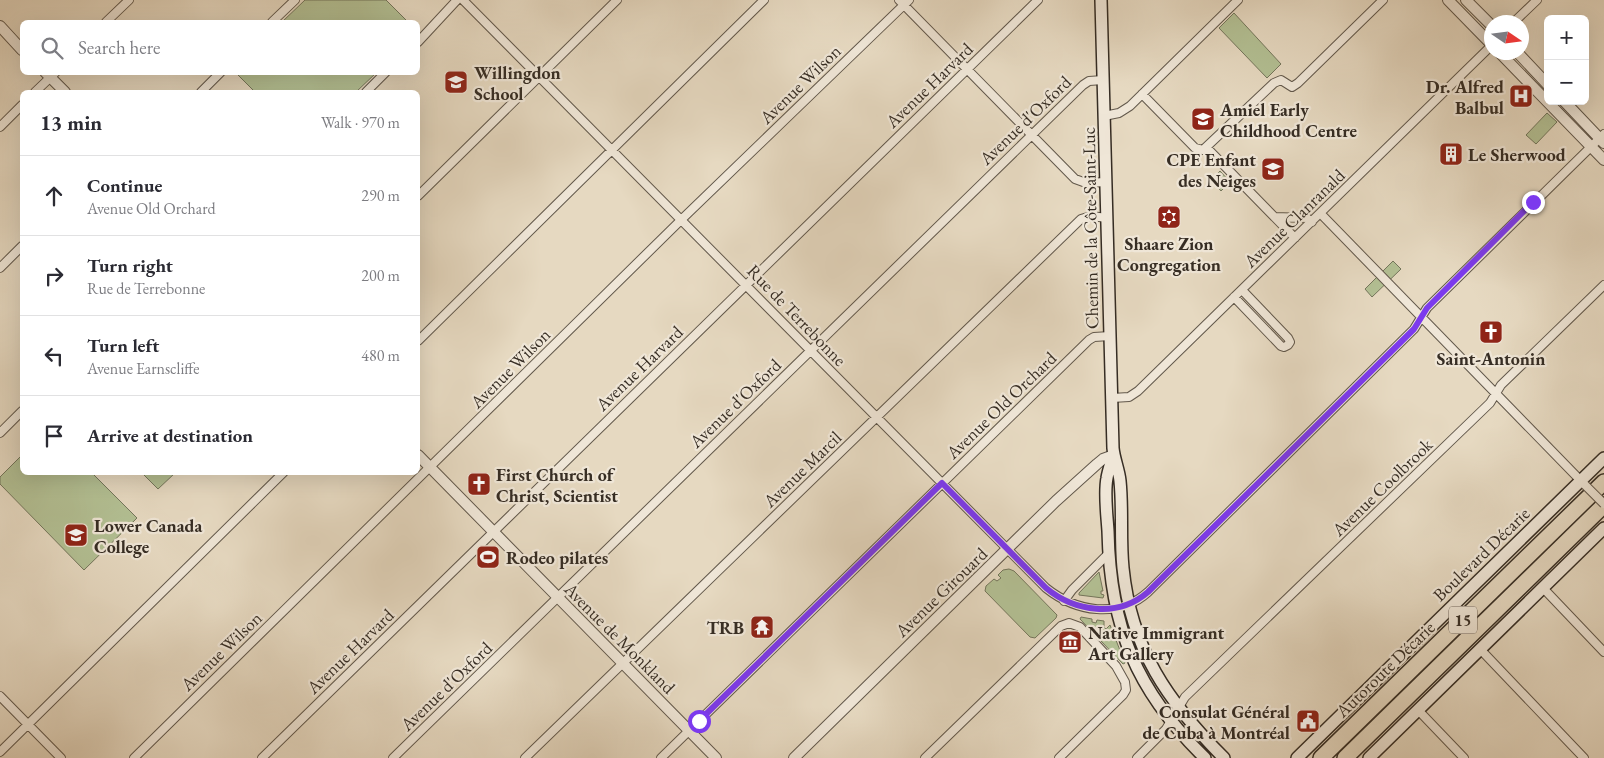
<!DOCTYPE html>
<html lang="en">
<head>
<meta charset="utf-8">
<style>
  body { margin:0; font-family:"EB Garamond",serif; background:#f7f7f7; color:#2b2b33 }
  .controls { position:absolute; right:15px; top:15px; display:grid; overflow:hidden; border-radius:8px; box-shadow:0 5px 20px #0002 }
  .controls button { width:45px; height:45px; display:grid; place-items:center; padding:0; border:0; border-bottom:1px solid #e1e1e2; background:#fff; color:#2b2b33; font:25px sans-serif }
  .compass { position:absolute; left:1484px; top:15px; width:45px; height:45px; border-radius:50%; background:#fff; box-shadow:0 5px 20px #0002; rotate:103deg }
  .stop { position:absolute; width:15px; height:15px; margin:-11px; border:4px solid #7c3aed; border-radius:50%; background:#fff }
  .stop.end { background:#7c3aed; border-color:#fff; box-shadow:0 1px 5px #0008 }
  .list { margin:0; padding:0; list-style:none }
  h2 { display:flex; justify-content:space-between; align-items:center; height:65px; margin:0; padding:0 20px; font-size:21px }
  h2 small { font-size:16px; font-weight:400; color:#7c7c81 }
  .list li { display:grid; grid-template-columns:32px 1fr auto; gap:15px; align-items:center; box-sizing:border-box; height:80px; padding:0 20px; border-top:1px solid #e1e1e2 }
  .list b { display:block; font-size:19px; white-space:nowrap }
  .list p { margin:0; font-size:16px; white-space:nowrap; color:#7c7c81 }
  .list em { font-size:16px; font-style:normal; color:#7c7c81 }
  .icon { flex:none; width:28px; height:28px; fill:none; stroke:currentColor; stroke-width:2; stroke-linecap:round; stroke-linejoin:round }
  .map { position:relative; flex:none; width:1604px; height:758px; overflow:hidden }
  .search { position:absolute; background:#fff; box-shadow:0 5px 20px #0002; left:20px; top:20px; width:400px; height:55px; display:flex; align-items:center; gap:12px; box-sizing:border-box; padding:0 18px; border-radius:8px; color:#7c7c81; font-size:19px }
  .panel { position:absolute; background:#fff; box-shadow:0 5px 20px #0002; left:20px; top:90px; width:400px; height:385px; border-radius:8px }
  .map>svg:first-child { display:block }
  .green { fill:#b3c094; stroke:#74765c }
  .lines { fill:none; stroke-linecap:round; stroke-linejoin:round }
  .minor-casing { stroke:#62584b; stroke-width:10 }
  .tertiary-casing { stroke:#62584b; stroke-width:12 }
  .secondary-casing { stroke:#362d24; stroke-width:14 }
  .motorway-casing { stroke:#362d24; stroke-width:18 }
  .minor { stroke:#efe6d7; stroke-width:8 }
  .tertiary { stroke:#efe6d7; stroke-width:10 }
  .secondary { stroke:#efe6d7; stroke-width:11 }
  .motorway { stroke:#e6d9c1; stroke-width:15 }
  .minor-bridge-casing { stroke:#62584b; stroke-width:10; stroke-linecap:butt }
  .minor-bridge { stroke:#efe6d7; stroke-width:8 }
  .route { stroke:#7c3aed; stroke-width:6 }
  .labels { text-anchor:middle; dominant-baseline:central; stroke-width:4.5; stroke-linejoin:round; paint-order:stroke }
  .shield { fill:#efe6d7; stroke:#6e645a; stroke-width:1 }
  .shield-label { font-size:16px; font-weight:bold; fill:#362d24 }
  .poi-label { font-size:18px; font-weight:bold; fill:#362d24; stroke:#efe6d7; text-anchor:start }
  .street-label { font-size:18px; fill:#362d24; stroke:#efe6d7 }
</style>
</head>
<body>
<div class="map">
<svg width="1604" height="758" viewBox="0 0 1604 758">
  <rect width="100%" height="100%" fill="#e6d9c1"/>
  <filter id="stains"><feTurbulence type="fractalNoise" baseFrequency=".004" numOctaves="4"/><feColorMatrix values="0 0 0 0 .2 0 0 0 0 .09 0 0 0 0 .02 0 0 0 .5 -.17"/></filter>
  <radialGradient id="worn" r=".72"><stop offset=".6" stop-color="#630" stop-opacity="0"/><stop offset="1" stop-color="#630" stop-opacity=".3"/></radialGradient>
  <path class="green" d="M305,0H386L408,22H282Z
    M1234,13L1281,64L1267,78L1219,28Z
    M236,73H376L356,92H255Z
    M1547,113L1557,122L1536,144L1526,135Z
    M1220,171L1230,182L1221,191L1211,180Z
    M1393,261L1401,269L1372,297L1365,289Z
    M22,455V472L92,473L137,518L84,570L0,484V477Z
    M142,473H175L158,489Z
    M1009,569L1014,571L1057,615L1056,618L1035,638L1030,637L985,591L986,586L994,579L997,581L1001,578L998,575L1003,570Z
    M1099,572L1103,591H1101V594L1104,595L1103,598L1079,595V593Z
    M1081,617L1092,619V622L1096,623L1097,620L1104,621V627L1106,629L1110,625L1125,663L1123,664L1080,619Z"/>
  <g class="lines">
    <g class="minor-casing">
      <path id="minor" d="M463,0L1046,588C1076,612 1118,619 1148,592L1414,329L1427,308L1604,134
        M899,0L1075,179L1086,183L1106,182
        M106,22L129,0
        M272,22L295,0
        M1514,22L1537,0
        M418,42L457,0
        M35,92L56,72
        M201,92L221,72
        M366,92L386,72
        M1142,94L1195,148L1203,150L1274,83L1281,80L1292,87L1298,83L1383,0
        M1104,116L1119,113L1130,106L1238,0
        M0,127L22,105
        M1207,148L1295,238
        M418,196L617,0
        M1320,213L1584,484
        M1275,217L1307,218L1312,222
        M0,268L22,246
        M1234,297L1281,346L1284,347L1288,345L1290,342L1288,338L1242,290
        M418,341L764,0
        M1112,398L1129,397L1138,391L1492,45
        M0,433L22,411
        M1543,588L1604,652
        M1064,601L1072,590L1108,554
        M1480,649L1584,758
        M0,696L61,758
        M1418,710L1464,758
        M0,752L284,472
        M134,758L682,219L909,0
        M262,758L1038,0
        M393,758L1083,85L1089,81L1103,80
        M525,758L1081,219L1091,216L1107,218
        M661,758L1089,340L1094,337L1110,336
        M925,758L1061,626L1069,623L1080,627L1116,666L1125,682L1126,690L1123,695L1059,758
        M1137,758L1166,729L1185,697L1490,403L1501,385L1604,285"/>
    </g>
    <g class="tertiary-casing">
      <path id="tertiary" d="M1448,0L1492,45
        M1466,0L1492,26
        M0,26L22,50
        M1499,52L1604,160
        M1517,52L1548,85
        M45,72L65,92
        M1564,101L1604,143
        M418,455L716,758
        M794,758L1056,501L1097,464L1103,459L1114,455"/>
    </g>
    <g class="secondary-casing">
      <path id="secondary" d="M1101,0L1113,448C1114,459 1119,470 1120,481C1123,510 1120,539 1123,568C1131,649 1168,702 1224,758
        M1113,456C1111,463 1108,471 1107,478C1104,493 1107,515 1108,531C1110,627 1136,691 1205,758
        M1297,758L1604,458
        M1369,758L1604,528"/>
    </g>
    <g class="motorway-casing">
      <path id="motorway" d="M1321,758L1604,482
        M1345,758L1604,505"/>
    </g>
    <use href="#minor" class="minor"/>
    <use href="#tertiary" class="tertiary"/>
    <use href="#secondary" class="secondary"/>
    <use href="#motorway" class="motorway"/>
    <g class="minor-bridge-casing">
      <path id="minor-bridge" d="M1585,485L1604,504"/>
    </g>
    <use href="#minor-bridge" class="minor-bridge"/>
  </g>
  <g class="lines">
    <path class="route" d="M699,721L942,483L1046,588C1075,612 1118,618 1148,592L1414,329L1427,308L1533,202"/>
  </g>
  <defs>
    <g id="school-square" transform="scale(1.25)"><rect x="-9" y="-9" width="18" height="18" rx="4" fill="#8f2418" stroke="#efe6d7"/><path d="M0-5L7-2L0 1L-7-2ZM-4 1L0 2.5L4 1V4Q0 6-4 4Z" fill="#fff"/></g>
    <g id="hospital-square" transform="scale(1.25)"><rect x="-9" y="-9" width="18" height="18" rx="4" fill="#8f2418" stroke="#efe6d7"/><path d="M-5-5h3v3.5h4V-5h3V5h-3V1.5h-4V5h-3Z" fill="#fff"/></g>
    <g id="building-square" transform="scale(1.25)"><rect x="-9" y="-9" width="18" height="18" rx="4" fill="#8f2418" stroke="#efe6d7"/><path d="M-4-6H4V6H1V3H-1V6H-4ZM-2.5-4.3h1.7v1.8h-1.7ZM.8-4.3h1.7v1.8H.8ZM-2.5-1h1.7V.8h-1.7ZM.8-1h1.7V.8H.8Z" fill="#fff"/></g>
    <g id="synagogue-square" transform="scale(1.25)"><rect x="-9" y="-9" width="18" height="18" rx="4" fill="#8f2418" stroke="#efe6d7"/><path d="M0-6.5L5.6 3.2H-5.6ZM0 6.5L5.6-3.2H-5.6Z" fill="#fff"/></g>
    <g id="church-square" transform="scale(1.25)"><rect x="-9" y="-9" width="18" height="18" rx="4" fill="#8f2418" stroke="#efe6d7"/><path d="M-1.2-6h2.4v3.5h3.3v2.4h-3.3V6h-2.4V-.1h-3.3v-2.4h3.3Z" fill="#fff"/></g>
    <g id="stadium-square" transform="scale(1.25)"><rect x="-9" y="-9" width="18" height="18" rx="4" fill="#8f2418" stroke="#efe6d7"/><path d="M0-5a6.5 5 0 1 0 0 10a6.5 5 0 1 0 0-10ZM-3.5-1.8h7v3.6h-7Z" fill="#fff"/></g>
    <g id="temple-square" transform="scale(1.25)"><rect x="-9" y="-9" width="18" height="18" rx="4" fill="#8f2418" stroke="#efe6d7"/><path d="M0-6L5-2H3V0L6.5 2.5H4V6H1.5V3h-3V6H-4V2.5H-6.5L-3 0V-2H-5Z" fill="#fff"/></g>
    <g id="museum-square" transform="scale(1.25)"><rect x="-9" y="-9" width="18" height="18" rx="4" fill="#8f2418" stroke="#efe6d7"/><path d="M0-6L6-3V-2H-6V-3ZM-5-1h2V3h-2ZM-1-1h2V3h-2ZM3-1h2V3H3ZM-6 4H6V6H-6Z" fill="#fff"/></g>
    <g id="civic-square" transform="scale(1.25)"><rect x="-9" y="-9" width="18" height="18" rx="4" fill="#8f2418" stroke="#efe6d7"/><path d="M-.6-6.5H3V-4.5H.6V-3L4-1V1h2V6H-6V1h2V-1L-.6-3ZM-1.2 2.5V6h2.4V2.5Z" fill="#fff"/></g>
  </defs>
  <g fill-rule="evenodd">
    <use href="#school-square" x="456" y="82"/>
    <use href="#hospital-square" x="1521" y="96"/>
    <use href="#school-square" x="1203" y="119"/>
    <use href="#building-square" x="1451" y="154"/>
    <use href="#school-square" x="1273" y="169"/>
    <use href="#synagogue-square" x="1169" y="217"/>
    <use href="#church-square" x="1491" y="332"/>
    <use href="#church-square" x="479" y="484"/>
    <use href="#school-square" x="76" y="535"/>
    <use href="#stadium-square" x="488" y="557"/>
    <use href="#temple-square" x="762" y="627"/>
    <use href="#museum-square" x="1070" y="642"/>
    <use href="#civic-square" x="1308" y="721"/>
  </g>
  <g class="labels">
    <rect class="shield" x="1449" y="606.5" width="28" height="27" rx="4"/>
    <g class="shield-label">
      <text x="1463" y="620">15</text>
    </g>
    <g class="poi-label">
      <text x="474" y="72">Willingdon<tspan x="474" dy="21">School</tspan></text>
      <text x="1504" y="86" text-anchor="end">Dr. Alfred<tspan x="1504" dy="21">Balbul</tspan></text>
      <text x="1220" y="109">Amiel Early<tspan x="1220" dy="21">Childhood Centre</tspan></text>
      <text x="1468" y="154">Le Sherwood</text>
      <text x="1256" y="159" text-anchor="end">CPE Enfant<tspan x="1256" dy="21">des Neiges</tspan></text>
      <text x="1169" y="243" text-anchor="middle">Shaare Zion<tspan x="1169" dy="21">Congregation</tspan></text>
      <text x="1491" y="358" text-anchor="middle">Saint-Antonin</text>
      <text x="496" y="474">First Church of<tspan x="496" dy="21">Christ, Scientist</tspan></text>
      <text x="94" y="525">Lower Canada<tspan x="94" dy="21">College</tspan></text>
      <text x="506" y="557">Rodeo pilates</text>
      <text x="744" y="627" text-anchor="end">TRB</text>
      <text x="1088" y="632">Native Immigrant<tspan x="1088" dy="21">Art Gallery</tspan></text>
      <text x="1290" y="711" text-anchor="end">Consulat Général<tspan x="1290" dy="21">de Cuba à Montréal</tspan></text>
    </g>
    <g class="street-label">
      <text transform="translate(800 84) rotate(-44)">Avenue Wilson</text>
      <text transform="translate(929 85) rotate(-44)">Avenue Harvard</text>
      <text transform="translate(1025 120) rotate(-44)">Avenue d'Oxford</text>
      <text transform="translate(1294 218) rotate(-44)">Avenue Clanranald</text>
      <text transform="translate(1090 228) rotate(-91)">Chemin de la Côte-Saint-Luc</text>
      <text transform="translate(797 315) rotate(46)">Rue de Terrebonne</text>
      <text transform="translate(510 368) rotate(-45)">Avenue Wilson</text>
      <text transform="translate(639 368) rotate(-44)">Avenue Harvard</text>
      <text transform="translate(735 403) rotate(-44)">Avenue d'Oxford</text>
      <text transform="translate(1001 405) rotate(-44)">Avenue Old Orchard</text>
      <text transform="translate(802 469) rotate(-44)">Avenue Marcil</text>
      <text transform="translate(1382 487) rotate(-44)">Avenue Coolbrook</text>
      <text transform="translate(1481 554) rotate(-44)">Boulevard Décarie</text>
      <text transform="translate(941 592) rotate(-44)">Avenue Girouard</text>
      <text transform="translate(620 638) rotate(45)">Avenue de Monkland</text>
      <text transform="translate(221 651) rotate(-44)">Avenue Wilson</text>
      <text transform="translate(350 651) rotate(-44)">Avenue Harvard</text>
      <text transform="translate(1385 669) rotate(-44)">Autoroute Décarie</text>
      <text transform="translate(446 686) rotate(-44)">Avenue d'Oxford</text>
    </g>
  </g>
  <rect width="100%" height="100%" filter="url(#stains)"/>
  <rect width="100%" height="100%" fill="url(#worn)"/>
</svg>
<div class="controls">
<button>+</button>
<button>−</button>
</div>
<svg class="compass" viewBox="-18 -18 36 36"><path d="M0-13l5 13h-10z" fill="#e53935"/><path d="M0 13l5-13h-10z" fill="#7c7c81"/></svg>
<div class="stop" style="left:699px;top:721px"></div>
<div class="stop end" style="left:1533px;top:202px"></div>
<div class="search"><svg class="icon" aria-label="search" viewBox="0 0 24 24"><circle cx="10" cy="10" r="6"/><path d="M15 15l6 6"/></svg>Search here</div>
<section class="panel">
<h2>13 min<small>Walk · 970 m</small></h2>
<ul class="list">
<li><svg class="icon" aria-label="ahead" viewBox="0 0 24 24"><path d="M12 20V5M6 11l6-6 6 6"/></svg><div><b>Continue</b><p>Avenue Old Orchard</p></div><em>290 m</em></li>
<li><svg class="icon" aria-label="right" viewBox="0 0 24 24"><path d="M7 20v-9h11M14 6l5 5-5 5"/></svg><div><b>Turn right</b><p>Rue de Terrebonne</p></div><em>200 m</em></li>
<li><svg class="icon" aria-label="left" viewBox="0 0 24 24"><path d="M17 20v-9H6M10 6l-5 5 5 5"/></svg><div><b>Turn left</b><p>Avenue Earnscliffe</p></div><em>480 m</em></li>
<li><svg class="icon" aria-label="arrive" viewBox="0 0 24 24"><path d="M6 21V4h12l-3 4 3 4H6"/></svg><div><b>Arrive at destination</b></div></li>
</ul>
</section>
</div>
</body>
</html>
